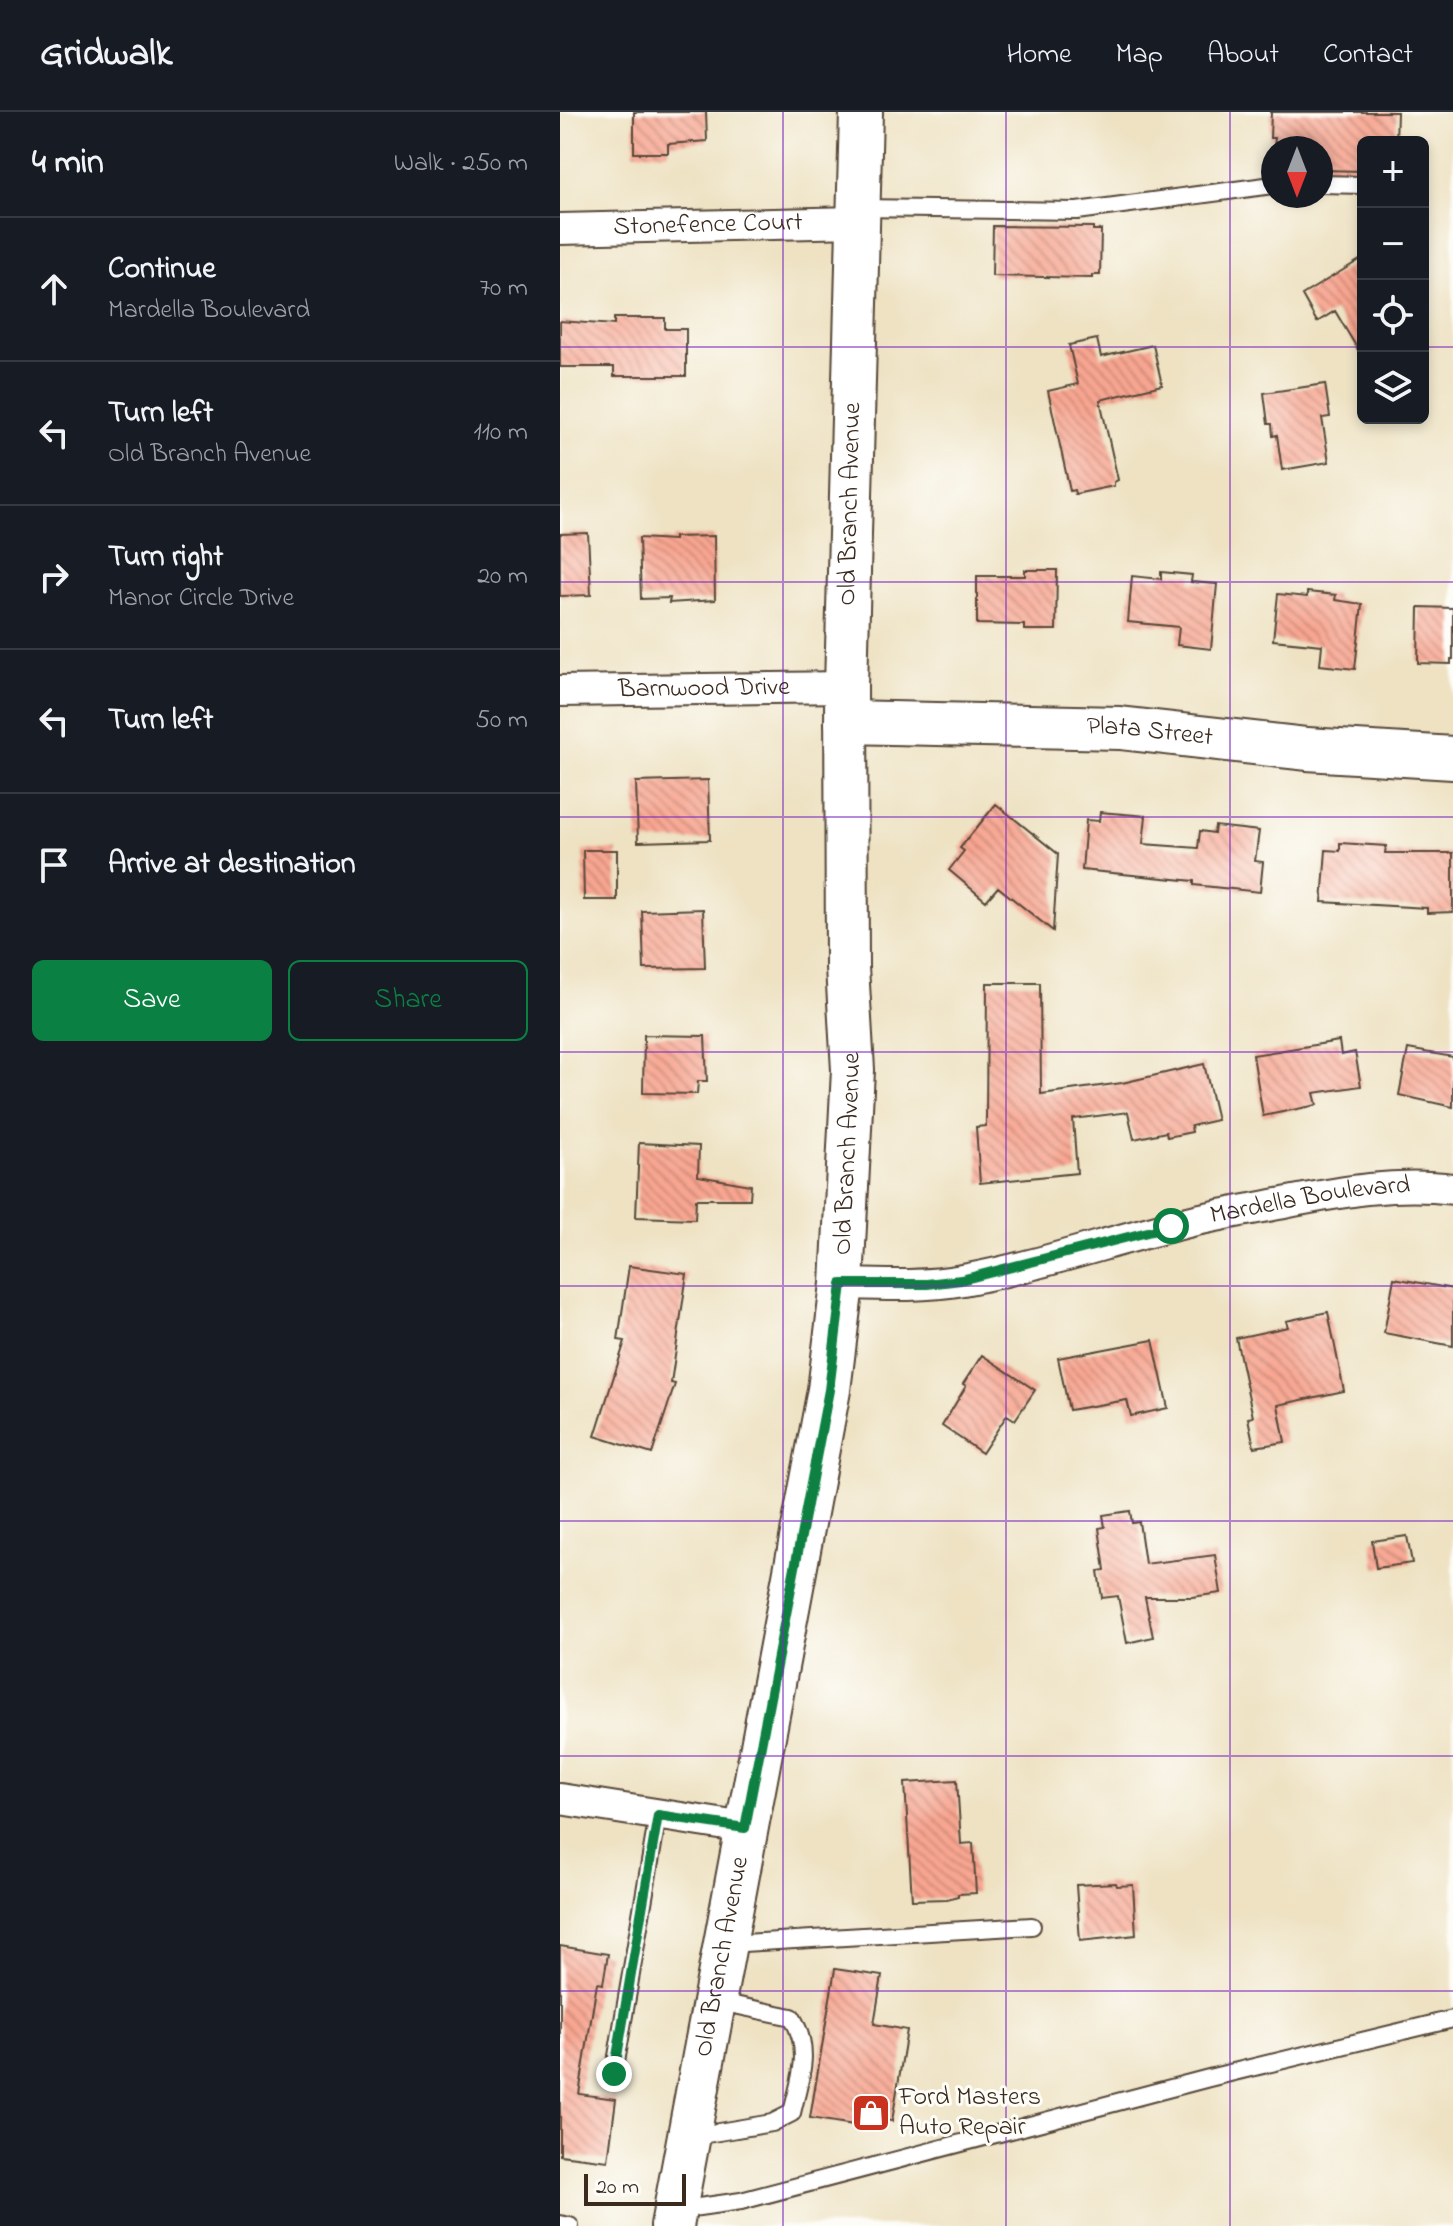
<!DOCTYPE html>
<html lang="en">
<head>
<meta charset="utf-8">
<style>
  body { margin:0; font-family:"Indie Flower",sans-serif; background:#242831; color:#f1f3f6 }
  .controls { position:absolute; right:24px; top:24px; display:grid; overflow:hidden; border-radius:12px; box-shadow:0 4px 12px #0003 }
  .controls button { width:72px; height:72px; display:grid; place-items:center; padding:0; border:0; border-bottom:2px solid #363941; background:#171b24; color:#f1f3f6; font:40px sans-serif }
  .compass { position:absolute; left:701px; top:24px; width:72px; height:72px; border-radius:50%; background:#171b24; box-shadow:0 4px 12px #0003; rotate:180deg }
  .scale { position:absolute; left:24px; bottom:20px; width:102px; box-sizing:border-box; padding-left:8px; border:4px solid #3b2a1e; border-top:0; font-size:22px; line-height:28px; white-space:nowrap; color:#3b2a1e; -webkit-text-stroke:6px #fdfcf7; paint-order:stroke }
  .stop { position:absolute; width:24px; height:24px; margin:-18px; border:6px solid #0b8043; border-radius:50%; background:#fff }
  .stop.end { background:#0b8043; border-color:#fff; box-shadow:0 2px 8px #0008 }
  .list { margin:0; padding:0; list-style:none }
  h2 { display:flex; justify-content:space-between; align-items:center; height:104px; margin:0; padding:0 32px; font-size:34px }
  h2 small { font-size:26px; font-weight:400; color:#9ea1a6 }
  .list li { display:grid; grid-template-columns:52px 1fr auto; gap:24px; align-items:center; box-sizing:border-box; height:144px; padding:0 32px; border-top:2px solid #363941 }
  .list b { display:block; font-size:30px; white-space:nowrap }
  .list p { margin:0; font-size:26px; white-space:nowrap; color:#9ea1a6 }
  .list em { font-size:26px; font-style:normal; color:#9ea1a6 }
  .actions { display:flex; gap:16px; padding:24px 32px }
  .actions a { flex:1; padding:18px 0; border:2px solid #0b8043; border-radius:12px; text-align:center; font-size:28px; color:#0b8043 }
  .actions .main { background:#0b8043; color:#fff }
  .icon { flex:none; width:44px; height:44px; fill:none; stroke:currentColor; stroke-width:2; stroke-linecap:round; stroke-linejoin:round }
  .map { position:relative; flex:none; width:893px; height:2114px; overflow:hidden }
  header { display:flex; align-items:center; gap:48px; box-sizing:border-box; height:112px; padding:0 40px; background:#171b24; border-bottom:2px solid #363941 }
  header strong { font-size:38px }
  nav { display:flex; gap:44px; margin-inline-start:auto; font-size:28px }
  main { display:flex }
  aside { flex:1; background:#171b24 }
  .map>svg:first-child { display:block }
  .building { fill:url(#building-back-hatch) }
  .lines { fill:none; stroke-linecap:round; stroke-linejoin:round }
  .lane-casing { stroke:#564637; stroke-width:20 }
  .street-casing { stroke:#564637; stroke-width:34 }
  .secondary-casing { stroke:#564637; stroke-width:46 }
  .lane { stroke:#fff; stroke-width:16 }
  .street { stroke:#fff; stroke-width:30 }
  .secondary { stroke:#fff; stroke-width:42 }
  .route { stroke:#0b8043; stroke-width:10 }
  .grid { fill:none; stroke:#7b2cbf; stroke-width:2; stroke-opacity:0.55 }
  .labels { text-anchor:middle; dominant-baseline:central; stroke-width:6; stroke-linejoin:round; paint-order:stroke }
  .street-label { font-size:26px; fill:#3b2a1e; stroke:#fdfcf7 }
  .poi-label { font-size:26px; fill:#3b2a1e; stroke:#fdfcf7; text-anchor:start }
</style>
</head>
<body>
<header>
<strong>Gridwalk</strong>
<nav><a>Home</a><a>Map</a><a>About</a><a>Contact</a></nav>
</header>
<main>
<aside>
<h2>4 min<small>Walk · 250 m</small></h2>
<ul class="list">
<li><svg class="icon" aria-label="ahead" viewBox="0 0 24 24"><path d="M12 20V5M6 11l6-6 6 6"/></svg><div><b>Continue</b><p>Mardella Boulevard</p></div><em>70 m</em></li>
<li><svg class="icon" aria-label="left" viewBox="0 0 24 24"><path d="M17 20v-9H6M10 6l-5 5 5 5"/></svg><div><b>Turn left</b><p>Old Branch Avenue</p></div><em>110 m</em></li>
<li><svg class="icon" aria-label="right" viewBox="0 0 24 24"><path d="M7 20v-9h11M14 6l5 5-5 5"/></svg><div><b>Turn right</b><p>Manor Circle Drive</p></div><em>20 m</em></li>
<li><svg class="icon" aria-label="left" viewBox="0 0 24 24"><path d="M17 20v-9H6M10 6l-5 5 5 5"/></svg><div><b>Turn left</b></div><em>50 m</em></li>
<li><svg class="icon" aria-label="arrive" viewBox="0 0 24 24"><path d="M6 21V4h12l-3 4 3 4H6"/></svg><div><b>Arrive at destination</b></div></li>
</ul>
<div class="actions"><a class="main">Save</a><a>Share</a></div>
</aside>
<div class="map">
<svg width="893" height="2114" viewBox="0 0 893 2114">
  <defs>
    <pattern id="building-back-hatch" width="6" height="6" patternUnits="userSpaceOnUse" patternTransform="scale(2)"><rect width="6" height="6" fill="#f8a691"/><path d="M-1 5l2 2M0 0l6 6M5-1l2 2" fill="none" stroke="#ca8776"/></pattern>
  </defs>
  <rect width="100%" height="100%" fill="#fdfcf7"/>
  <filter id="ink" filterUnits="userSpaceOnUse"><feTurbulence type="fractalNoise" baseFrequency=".0125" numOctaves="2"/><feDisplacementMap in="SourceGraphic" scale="16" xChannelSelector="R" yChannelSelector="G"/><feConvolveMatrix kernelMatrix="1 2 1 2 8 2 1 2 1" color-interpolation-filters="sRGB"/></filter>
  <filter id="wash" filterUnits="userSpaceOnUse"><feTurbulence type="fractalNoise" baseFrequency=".006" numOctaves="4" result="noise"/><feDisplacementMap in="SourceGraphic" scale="32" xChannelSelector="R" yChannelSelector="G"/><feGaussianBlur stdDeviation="1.8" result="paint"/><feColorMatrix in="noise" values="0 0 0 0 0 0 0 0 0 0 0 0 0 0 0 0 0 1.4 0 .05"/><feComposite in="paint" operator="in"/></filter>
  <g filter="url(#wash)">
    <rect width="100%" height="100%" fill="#eee2c3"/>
    <g id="blocks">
      <path class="building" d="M74,0H146L147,29L108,32V41H74Z
        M711,0H837L836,30H803V59L761,58V36H714L715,26H710Z
        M433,114L533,115V118H541L540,163H532V166L432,164Z
        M803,146V246L775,199L757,210L742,183Z
        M54,206H105V217H126V264H54V255H0V209L54,213Z
        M537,227L541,245L593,233L602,273L540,288L558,368L554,370V374L515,382L514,378L510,379L488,279L518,272L509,233Z
        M765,272L770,305L762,306L769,350L722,358L717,323L713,324L712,312H708L704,281Z
        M28,421L31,483L0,484V422Z
        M154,424L155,488L109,491L110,486L81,487L79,426L114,428V425Z
        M465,458H497L496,518H464V513L417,512V464H465Z
        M601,460L632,463L631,470L657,472L651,537L617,533L619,515L568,510L572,464L601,467Z
        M747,480L776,483L775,488L802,492L795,557L760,553L762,533L713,528L718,482L747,485Z
        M859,495L893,496V547H891V552L858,551Z
        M148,668L150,728L78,730L76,670Z
        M436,692L498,742L493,819L438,775L426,789L389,758L404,739L400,736Z
        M540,700L586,704L583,732L638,736L640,719L654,721L655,714L699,719L695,749L703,750L700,780L634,773V769L522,758L526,708L539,709Z
        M780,731L826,734L825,741H893V800L867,801V796L762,790L766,738L780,739Z
        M23,738H57V788H24Z
        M143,797L145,856L84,857L82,799Z
        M427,871H480L481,982L562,971L644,952L657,1008L631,1014L632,1020L607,1025L606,1020L574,1027L568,1000L513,1007L517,1061L420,1071L416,1015L426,1014Z
        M84,923L145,924L147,969H138L137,982L83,981Z
        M779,929L781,943L795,940L801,974L754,981L757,993L703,1004L693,943Z
        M848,937L893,945V995L839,983Z
        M79,1031L139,1034L138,1064L191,1073L190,1087H136L135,1107L76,1105Z
        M69,1154L127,1162L111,1271L115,1272L92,1342L35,1324L65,1229L58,1228Z
        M834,1166L893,1177V1234L824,1221Z
        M768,1200L784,1279L718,1293L725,1330L694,1335L688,1306L693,1305L676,1226L728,1215L726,1209Z
        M593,1228L608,1296L571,1304L567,1288L509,1298L498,1246Z
        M422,1243L475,1278L455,1308L447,1303L422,1341L382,1314L406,1274L403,1272Z
        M570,1399L572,1411L579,1410L585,1452L655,1443L661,1481L632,1485H585L593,1525L567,1531L558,1484L542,1486L538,1459L545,1458L539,1416L545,1415L543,1403Z
        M847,1424L852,1451L816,1456L812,1429Z
        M397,1668L401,1732L413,1731L416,1781L398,1782V1784L387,1787L352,1788L345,1671Z
        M556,1771L557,1774L573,1773L576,1823L520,1829L516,1773Z
        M0,1834L48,1842L43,1872L37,1871L19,1982L56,1987L48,2049L0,2043Z
        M275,1857L322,1864L314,1912L347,1918L332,2009L301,2004L300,2014L250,2006Z"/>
    </g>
  </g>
  <g filter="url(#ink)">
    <use href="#blocks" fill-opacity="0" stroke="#564637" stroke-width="2"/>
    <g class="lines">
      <g class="lane-casing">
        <path id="lane" d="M761,72L803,73
          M298,96L517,99L713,73
          M166,1832L472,1814
          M54,1962L98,1703
          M129,2025L212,2011L232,2001C240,1966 252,1939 232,1905L155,1889
          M118,2098L181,2089L649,1966L893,1907
          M0,2112L10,2114"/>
      </g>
      <g class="street-casing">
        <g id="street">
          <path id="s1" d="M0,117L296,110"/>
          <path id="s2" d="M0,579L286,575"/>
          <path id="s3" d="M282,1172C322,1173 364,1175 403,1168C479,1154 553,1128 628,1110C657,1103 688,1098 718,1092C776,1081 834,1069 893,1077"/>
          <path d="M0,1687L185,1716"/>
        </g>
      </g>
      <g class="secondary-casing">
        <g id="secondary">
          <path id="s4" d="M286,610L560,616L747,637L893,646"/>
          <path id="s5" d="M112,2114L269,1278L282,1172L293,958L287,855L286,575L301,0"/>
        </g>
      </g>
      <use href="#lane" class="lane"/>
      <use href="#street" class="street"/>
      <use href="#secondary" class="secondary"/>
    </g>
  </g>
  <g class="lines" filter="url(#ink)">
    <path class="route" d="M54,1962L98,1703L185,1716L269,1278L282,1172H367L401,1168L611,1114"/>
  </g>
  <path class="grid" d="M223,0V2114M446,0V2114M670,0V2114M0,235H803M863,235H893M0,470H893M0,705H893M0,940H893M0,1174H893M0,1409H893M0,1644H893M0,1879H893"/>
  <defs>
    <g id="shop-square" transform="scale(2)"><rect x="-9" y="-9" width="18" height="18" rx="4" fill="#c8321e" stroke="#fdfcf7"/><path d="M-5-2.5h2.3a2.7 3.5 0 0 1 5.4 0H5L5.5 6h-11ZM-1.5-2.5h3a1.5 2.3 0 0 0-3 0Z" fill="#fff"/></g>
  </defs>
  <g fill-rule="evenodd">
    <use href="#shop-square" x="311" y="2001"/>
  </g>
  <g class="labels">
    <g class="street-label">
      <text stroke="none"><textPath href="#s1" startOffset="148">Stonefence Court</textPath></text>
      <text stroke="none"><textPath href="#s5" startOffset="1738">Old Branch Avenue</textPath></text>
      <text stroke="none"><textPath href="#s2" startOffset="144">Barnwood Drive</textPath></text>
      <text stroke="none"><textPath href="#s4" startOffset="304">Plata Street</textPath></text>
      <text stroke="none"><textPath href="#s5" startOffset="1088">Old Branch Avenue</textPath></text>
      <text stroke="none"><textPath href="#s3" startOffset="478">Mardella Boulevard</textPath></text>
      <text stroke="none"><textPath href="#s5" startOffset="274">Old Branch Avenue</textPath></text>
    </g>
    <g class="poi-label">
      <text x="339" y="1986">Ford Masters<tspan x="339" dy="30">Auto Repair</tspan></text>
    </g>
  </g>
</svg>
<div class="controls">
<button>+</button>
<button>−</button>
<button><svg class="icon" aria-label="locate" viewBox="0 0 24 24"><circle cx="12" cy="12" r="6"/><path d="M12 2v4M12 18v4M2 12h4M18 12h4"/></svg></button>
<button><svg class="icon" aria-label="layers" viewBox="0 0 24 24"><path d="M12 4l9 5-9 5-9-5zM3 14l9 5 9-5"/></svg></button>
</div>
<svg class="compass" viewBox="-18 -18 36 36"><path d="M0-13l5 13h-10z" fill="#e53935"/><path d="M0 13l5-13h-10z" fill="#9ea1a6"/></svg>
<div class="scale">20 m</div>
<div class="stop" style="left:611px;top:1114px"></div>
<div class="stop end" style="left:54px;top:1962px"></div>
</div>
</main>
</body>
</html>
